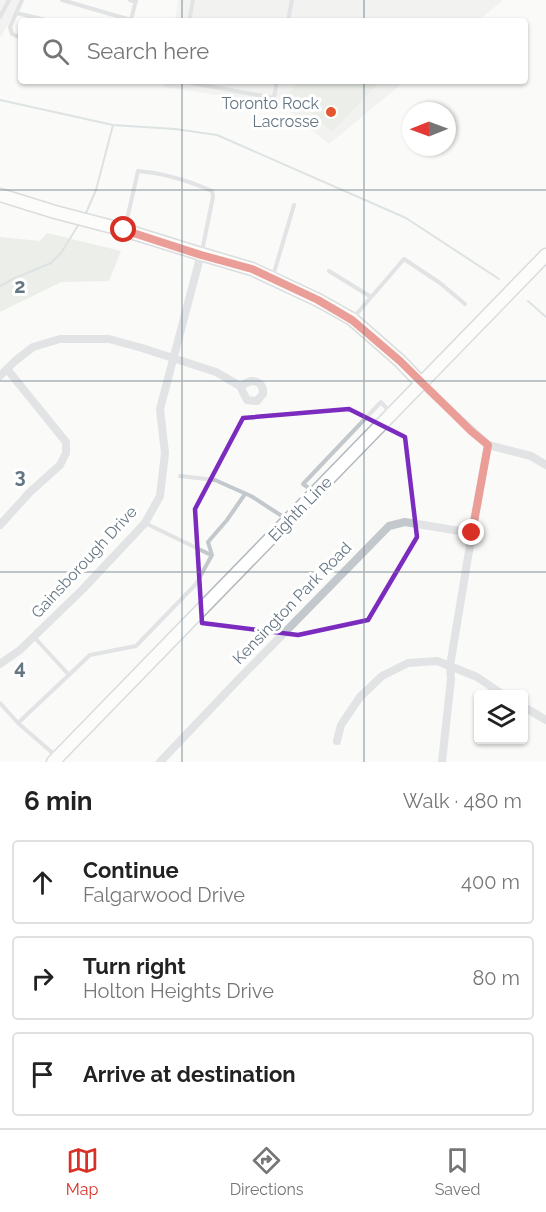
<!DOCTYPE html>
<html lang="en">
<head>
<meta charset="utf-8">
<style>
  body { margin:0; font-family:Raleway,sans-serif; background:#f6f6f6; color:#222 }
  .controls { position:absolute; right:18px; bottom:18px; display:grid; overflow:hidden; border-radius:6px; box-shadow:0 2px 4px #0004 }
  .controls button { width:54px; height:54px; display:grid; place-items:center; padding:0; border:0; border-bottom:2px solid #e0e0e0; background:#fff; color:#222; font:30px sans-serif }
  .compass { position:absolute; left:402px; top:102px; width:54px; height:54px; border-radius:50%; background:#fff; box-shadow:0 2px 4px #0004; rotate:269deg }
  .stop { position:absolute; width:18px; height:18px; margin:-14px; border:4px solid #d93025; border-radius:50%; background:#fff }
  .stop.end { background:#d93025; border-color:#fff; box-shadow:0 2px 6px #0008 }
  .list { margin:0; padding:0; list-style:none }
  h2 { display:flex; justify-content:space-between; align-items:center; height:78px; margin:0; padding:0 24px; font-size:26px }
  h2 small { font-size:20px; font-weight:400; color:#767676 }
  .list li { display:grid; grid-template-columns:39px 1fr auto; gap:18px; align-items:center; box-sizing:border-box; height:84px; margin:0 12px 12px; padding:0 12px; border:2px solid #e0e0e0; border-radius:6px }
  .list b { display:block; font-size:22px; white-space:nowrap }
  .list p { margin:0; font-size:20px; white-space:nowrap; color:#767676 }
  .list em { font-size:20px; font-style:normal; color:#767676 }
  .icon { flex:none; width:33px; height:33px; fill:none; stroke:currentColor; stroke-width:2; stroke-linecap:round; stroke-linejoin:round }
  .map { position:relative; flex:none; width:546px; height:762px; overflow:hidden }
  .search { position:absolute; background:#fff; box-shadow:0 2px 4px #0004; left:18px; right:18px; top:18px; height:66px; display:flex; align-items:center; gap:15px; box-sizing:border-box; padding:0 21px; border-radius:6px; color:#767676; font-size:22px }
  .sheet { height:366px; background:#fff }
  nav { display:flex; justify-content:space-around; align-items:center; box-sizing:border-box; height:84px; border-top:2px solid #e0e0e0; background:#fff; font-size:16px; color:#767676 }
  nav a { display:grid; justify-items:center; gap:3px }
  nav .on { color:#d93025 }
  .map>svg:first-child { display:block }
  .built { fill:#e8e9e9 }
  .green { fill:#dadfd7 }
  .lines { fill:none; stroke-linecap:round; stroke-linejoin:round }
  .stream { stroke:#bbc7cb; stroke-width:2 }
  .secondary-casing { stroke:#b3babf; stroke-width:15 }
  .lane { stroke:#c3c8cc; stroke-width:4 }
  .street { stroke:#c3c8cc; stroke-width:8 }
  .secondary { stroke:#fff; stroke-width:12 }
  .route { stroke:#d93025; stroke-width:8 }
  .marked { fill:none; stroke:#7b2cbf; stroke-width:4.5; stroke-linejoin:round }
  .grid { fill:none; stroke:#657683; stroke-width:1.5; stroke-opacity:0.55 }
  .poi-dot { fill:#e4572e; stroke:#fff; stroke-width:2 }
  .labels { text-anchor:middle; dominant-baseline:central; stroke-width:6; stroke-linejoin:round; paint-order:stroke }
  .poi-label { font-size:16px; fill:#657683; stroke:#fff; text-anchor:end }
  .street-label { font-size:16px; fill:#657683; stroke:#fff }
  .grid-label { font-size:20px; text-anchor:middle; font-weight:bold; fill:#657683; stroke:#fff; stroke-width:6; stroke-linejoin:round; paint-order:stroke }
</style>
</head>
<body>
<div class="map">
<svg width="546" height="762" viewBox="0 0 546 762">
  <rect width="100%" height="100%" fill="#fafaf8"/>
  <path class="built" d="M0,0H22L0,38Z
    M178,0H503L478,21H175Z
    M165,81H405L329,144L280,104L164,87Z"/>
  <path class="green" d="M300,81H380L332,132L290,92Z
    M47,233L121,251L109,281L61,282L0,312V237L40,241Z"/>
  <g class="lines">
    <path class="stream" d="M0,100L113,125L175,129L217,135L406,218L499,279
      M86,213L96,190L113,125
      M0,286L15,278L51,263L61,253L79,224
      M528,301L546,317"/>
    <g class="secondary-casing">
      <path id="secondary" d="M0,195L55,212L124,230L201,254L252,269L318,300L352,319L400,361L421,383
        M53,762L546,255"/>
    </g>
    <path class="lane" d="M62,0L131,20
      M130,0L136,2
      M16,13L50,21
      M0,17L9,0
      M131,20L136,0
      M189,21L193,0
      M288,21L292,0
      M21,38L12,34L10,27L22,0
      M181,81L274,98L277,81
      M125,228L138,171C163,173 189,181 212,191L213,197L202,251
      M329,271L371,297
      M273,276L294,205
      M354,317L404,259L440,283L465,304
      M180,476L215,480L251,496L285,518
      M313,491L303,484L381,402L389,411
      M145,523L211,555
      M35,638L69,675
      M0,703L18,723L56,756
      M18,723L90,655L136,646L196,584L212,555L208,542L227,520L245,494"/>
    <path class="street" d="M0,376L15,361L33,347L60,339H109L142,348L216,372L240,386
      M251,381C259,381 264,386 263,394L257,401L247,400L240,386Z
      M421,383L488,445L531,456L546,465
      M0,525L30,492L60,465L66,453V442L7,369
      M0,664L20,650L83,589L145,523L160,496L165,453L160,409L201,254
      M524,707L546,720
      M337,741L341,725L360,697L382,676L408,663L437,661L477,677L502,694
      M160,762L238,680L389,526L405,522L472,533
      M442,762L451,679L450,666L472,533L488,445"/>
    <use href="#secondary" class="secondary"/>
  </g>
  <g class="lines">
    <path class="route" d="M124,230L201,255L252,269L318,300L352,320L400,361L471,431L488,445L472,533"/>
  </g>
  <path d="M0 0H546V762H0ZM349,409L405,437L417,537L368,620L298,635L202,623L195,509L243,418Z" fill="#fafaf8" fill-opacity=".55" fill-rule="evenodd"/>
  <path class="marked" d="M349,409L405,437L417,537L368,620L298,635L202,623L195,509L243,418Z"/>
  <path class="grid" d="M182,0V21M364,0V21M182,81V762M364,81V762M0,190H546M0,381H546M0,572H546"/>
  <circle class="poi-dot" cx="331" cy="112" r="6"/>
  <g class="labels">
    <g class="poi-label">
      <text x="319" y="103">Toronto Rock<tspan x="319" dy="18">Lacrosse</tspan></text>
    </g>
    <g class="street-label">
      <text transform="translate(300 509) rotate(-46)">Eighth Line</text>
      <text transform="translate(84 562) rotate(-47)">Gainsborough Drive</text>
      <text transform="translate(292 603) rotate(-46)">Kensington Park Road</text>
    </g>
  </g>
  <g class="grid-label">
    <text x="20" y="293">2</text>
    <text x="20" y="483">3</text>
    <text x="20" y="674">4</text>
  </g>
</svg>
<div class="controls">
<button><svg class="icon" aria-label="layers" viewBox="0 0 24 24"><path d="M12 4l9 5-9 5-9-5zM3 14l9 5 9-5"/></svg></button>
</div>
<svg class="compass" viewBox="-18 -18 36 36"><path d="M0-13l5 13h-10z" fill="#e53935"/><path d="M0 13l5-13h-10z" fill="#767676"/></svg>
<div class="stop" style="left:124px;top:230px"></div>
<div class="stop end" style="left:472px;top:533px"></div>
<div class="search"><svg class="icon" aria-label="search" viewBox="0 0 24 24"><circle cx="10" cy="10" r="6"/><path d="M15 15l6 6"/></svg>Search here</div>
</div>
<section class="sheet">
<h2>6 min<small>Walk · 480 m</small></h2>
<ul class="list">
<li><svg class="icon" aria-label="ahead" viewBox="0 0 24 24"><path d="M12 20V5M6 11l6-6 6 6"/></svg><div><b>Continue</b><p>Falgarwood Drive</p></div><em>400 m</em></li>
<li><svg class="icon" aria-label="right" viewBox="0 0 24 24"><path d="M7 20v-9h11M14 6l5 5-5 5"/></svg><div><b>Turn right</b><p>Holton Heights Drive</p></div><em>80 m</em></li>
<li><svg class="icon" aria-label="arrive" viewBox="0 0 24 24"><path d="M6 21V4h12l-3 4 3 4H6"/></svg><div><b>Arrive at destination</b></div></li>
</ul>
</section>
<nav>
<a class="on"><svg class="icon" aria-label="map" viewBox="0 0 24 24"><path d="M3 6l6-2 6 2 6-2v14l-6 2-6-2-6 2zM9 4v14M15 6v14"/></svg>Map</a>
<a><svg class="icon" aria-label="directions" viewBox="0 0 24 24"><path d="M12 3l9 9-9 9-9-9zM9 14v-3h6M13 9l2 2-2 2"/></svg>Directions</a>
<a><svg class="icon" aria-label="saved" viewBox="0 0 24 24"><path d="M7 4h10v16l-5-4-5 4z"/></svg>Saved</a>
</nav>
</body>
</html>
